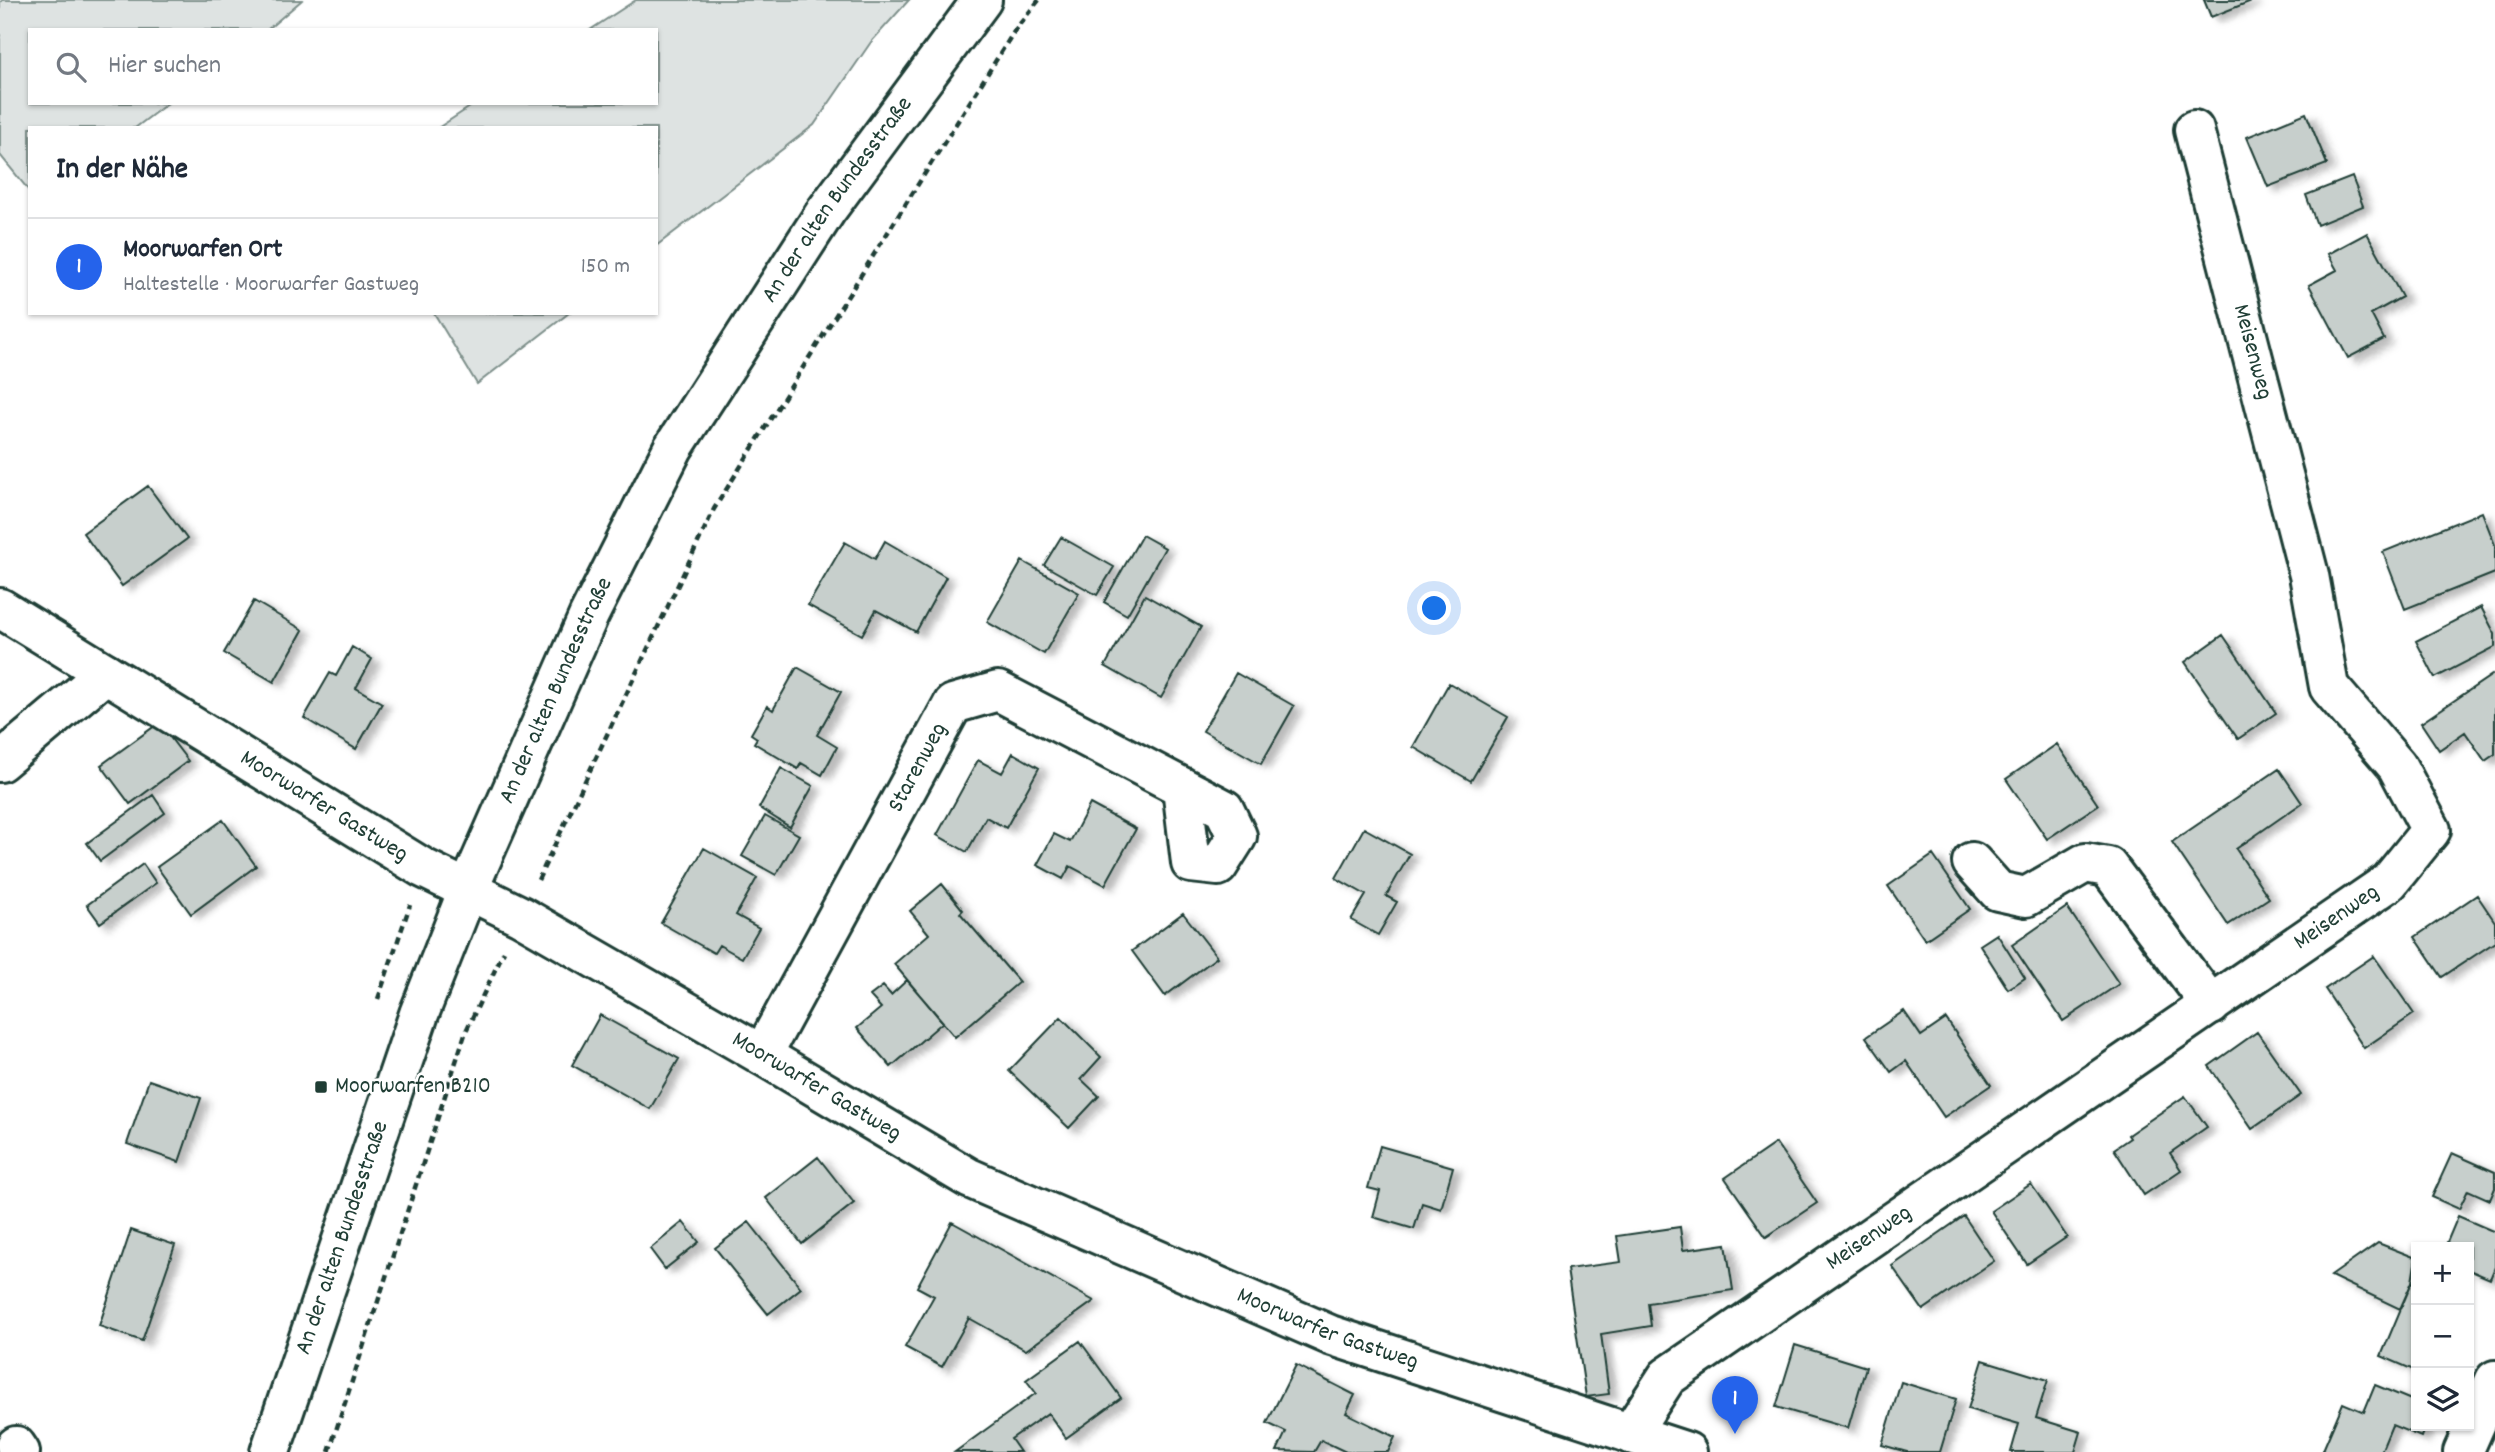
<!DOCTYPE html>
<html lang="de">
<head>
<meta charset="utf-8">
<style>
  body { margin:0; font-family:Dekko,sans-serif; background:#f2f2f3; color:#1f2937 }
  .controls { position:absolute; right:21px; bottom:21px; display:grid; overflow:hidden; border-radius:0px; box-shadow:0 2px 5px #0004 }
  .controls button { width:63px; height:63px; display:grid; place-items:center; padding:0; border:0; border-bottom:2px solid #e0e1e3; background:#fff; color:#1f2937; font:35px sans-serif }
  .you { position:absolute; left:1435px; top:609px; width:24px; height:24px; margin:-18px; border:5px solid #fff; border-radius:50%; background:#1a73e8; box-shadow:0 0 0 10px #1a73e833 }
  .badge { display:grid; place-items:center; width:46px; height:46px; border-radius:50%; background:#2563eb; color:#fff; font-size:23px; font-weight:700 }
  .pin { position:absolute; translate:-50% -58px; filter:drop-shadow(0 2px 4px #0008) }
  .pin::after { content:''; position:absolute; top:37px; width:24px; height:21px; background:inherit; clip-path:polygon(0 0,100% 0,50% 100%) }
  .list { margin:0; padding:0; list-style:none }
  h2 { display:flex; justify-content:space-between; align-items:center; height:91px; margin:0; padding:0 28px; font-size:30px }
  h2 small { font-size:23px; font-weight:400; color:#747a83 }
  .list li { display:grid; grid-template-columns:46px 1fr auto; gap:21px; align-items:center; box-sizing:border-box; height:98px; padding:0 28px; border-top:2px solid #e0e1e3 }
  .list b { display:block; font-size:26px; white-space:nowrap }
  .list p { margin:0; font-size:23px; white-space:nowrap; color:#747a83 }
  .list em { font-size:23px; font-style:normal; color:#747a83 }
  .icon { flex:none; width:38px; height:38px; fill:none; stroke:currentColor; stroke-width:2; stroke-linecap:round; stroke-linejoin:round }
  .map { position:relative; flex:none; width:2495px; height:1452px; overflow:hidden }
  .search { position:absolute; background:#fff; box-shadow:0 2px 5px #0004; left:28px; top:28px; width:630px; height:77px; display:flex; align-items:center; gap:18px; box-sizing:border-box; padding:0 24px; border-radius:0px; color:#747a83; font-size:26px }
  .panel { position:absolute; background:#fff; box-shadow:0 2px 5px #0004; left:28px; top:126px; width:630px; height:189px; border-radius:0px }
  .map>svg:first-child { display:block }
  .green { fill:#dee3e2; stroke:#7e908b; stroke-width:2 }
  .building { fill:#c7cfcc; stroke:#1f3d34; stroke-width:2; filter:url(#shadow) }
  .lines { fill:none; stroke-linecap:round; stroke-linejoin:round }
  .minor-casing { stroke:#1f3d34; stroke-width:44 }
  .path { stroke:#1f3d34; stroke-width:4.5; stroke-dasharray:7 5; stroke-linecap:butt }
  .minor { stroke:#fff; stroke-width:38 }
  .poi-dot { fill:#1f3d34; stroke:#fff; stroke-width:2.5 }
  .labels { text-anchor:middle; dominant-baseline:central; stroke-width:5; stroke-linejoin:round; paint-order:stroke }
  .street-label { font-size:24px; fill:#1f3d34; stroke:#fff }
  .poi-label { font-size:24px; fill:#1f3d34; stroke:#fff; text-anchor:start }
</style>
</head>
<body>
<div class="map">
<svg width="2495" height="1452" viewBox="0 0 2495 1452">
  <defs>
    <filter id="shadow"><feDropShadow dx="8" dy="4.5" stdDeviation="3.5" flood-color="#0004"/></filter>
  </defs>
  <rect width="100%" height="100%" fill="#fff"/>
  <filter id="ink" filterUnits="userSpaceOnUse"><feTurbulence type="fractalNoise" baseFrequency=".0143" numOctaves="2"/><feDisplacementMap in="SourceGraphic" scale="14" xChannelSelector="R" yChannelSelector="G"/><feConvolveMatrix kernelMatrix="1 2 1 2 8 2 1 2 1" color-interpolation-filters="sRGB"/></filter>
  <g filter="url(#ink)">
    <path class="green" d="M3,0H302L267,30H30V103H168L135,128H30V192L0,155V2Z
      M636,0H909L871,42L814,125L656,246V128H438L476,103H656V30H590Z
      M434,313H569L477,384Z"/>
    <path class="building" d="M2204,0H2254L2211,17Z
      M2306,113L2327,164L2268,187L2247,137Z
      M2352,177L2363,206L2317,225L2306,195Z
      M2367,233L2402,297L2371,314L2384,339L2348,358L2309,285L2337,270L2328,254Z
      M148,486L187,539L122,586L83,533Z
      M2482,512L2495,545V573L2405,609L2383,552Z
      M1142,535L1165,548L1127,615L1104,602Z
      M1061,537L1114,567L1097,595L1044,565Z
      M885,541L946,577L916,632L876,610L862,635L808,605L845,542L875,559Z
      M1022,561L1079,593L1044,654L987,622Z
      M1145,595L1201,627L1161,698L1105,666Z
      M254,601L303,630L274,682L224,653Z
      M2481,607L2495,634V647L2435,678L2416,641Z
      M2223,635L2276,713L2238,739L2185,662Z
      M352,647L372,659L356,688L382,703L356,749L304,718L330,673L336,676Z
      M797,667L841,692L817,735L837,747L822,775L801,763L798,769L754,743L757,738L751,734L767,706L773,710Z
      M1236,673L1294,706L1261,764L1203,731Z
      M2495,673V754L2485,761L2465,732L2439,750L2421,723Z
      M1449,683L1508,717L1471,781L1413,747Z
      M159,723L188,761L130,804L101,765Z
      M2057,744L2098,805L2047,839L2006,779Z
      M1013,753L1039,768L1006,828L986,817L967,852L937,835L978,760L1002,773Z
      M781,768L813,786L790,827L759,808Z
      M2279,769L2302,803L2236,849L2269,898L2228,925L2172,842Z
      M153,795L165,813L100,861L87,843Z
      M1090,804L1136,829L1105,885L1070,866L1063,879L1037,865L1054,834L1070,842Z
      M765,816L799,835L776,875L742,856Z
      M223,820L256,866L191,914L157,867Z
      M1364,828L1410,854L1386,896L1397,902L1378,935L1351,920L1366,895L1336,878Z
      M704,848L757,878L736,915L759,928L742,958L719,945L714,953L661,923Z
      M1933,855L1970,909L1925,940L1888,886Z
      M143,864L156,883L100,923L87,905Z
      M942,884L963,910L960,913L1019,982L955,1037L894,964L929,934L910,911Z
      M2477,895L2495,922V942L2442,977L2415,937Z
      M2067,907L2119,984L2063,1021L2012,945Z
      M1183,913L1217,957L1165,996L1132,951Z
      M1997,934L2025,978L2008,989L1980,945Z
      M2374,956L2414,1014L2364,1048L2325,989Z
      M907,980L943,1022L891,1067L857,1028L881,1008L870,996L883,986L891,995Z
      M1904,1011L1921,1036L1946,1019L1991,1085L1944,1117L1906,1061L1891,1072L1866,1037Z
      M600,1015L679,1059L650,1109L572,1065Z
      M1061,1017L1101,1057L1081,1079L1099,1096L1069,1128L1009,1071Z
      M2257,1032L2301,1095L2252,1129L2209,1066Z
      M149,1080L201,1098L179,1162L127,1144Z
      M2185,1096L2207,1127L2170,1153L2181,1170L2144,1195L2114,1149L2130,1138L2128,1135Z
      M1776,1143L1817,1203L1766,1237L1725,1178Z
      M1380,1146L1453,1167L1441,1209L1422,1203L1414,1229L1373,1217L1380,1191L1368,1188Z
      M2452,1153L2495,1172V1188L2490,1200L2468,1190L2459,1209L2432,1197Z
      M818,1157L854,1203L802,1244L766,1198Z
      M2031,1184L2067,1237L2027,1264L1991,1211Z
      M1964,1216L1994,1261L1923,1310L1892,1266Z
      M2458,1216L2495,1232V1267L2490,1279L2469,1270V1247H2445Z
      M683,1222L699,1242L665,1269L650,1249Z
      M749,1222L801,1288L768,1314L715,1248Z
      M952,1222L1094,1301L1026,1350L969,1318L942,1367L905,1347L934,1296L917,1287Z
      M1680,1227L1683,1250L1726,1244L1733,1290L1648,1303L1651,1326L1601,1334L1609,1394L1586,1397L1567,1269L1621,1262L1617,1236Z
      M131,1230L175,1245L142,1341L99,1326Z
      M2378,1243L2416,1258L2412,1282L2400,1309L2331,1276Z
      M2412,1282L2416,1284V1371L2381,1356Z
      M1080,1341L1121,1398L1066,1438L1048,1413L1011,1439L1020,1452H955L1036,1393L1026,1380Z
      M1795,1345L1866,1367L1848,1428L1776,1407Z
      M1983,1360L2048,1380L2036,1418L2081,1432L2075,1452H2011L2019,1424L1968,1409Z
      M1296,1365L1355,1395L1346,1413L1395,1437L1388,1452H1346L1321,1440L1314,1452L1277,1451L1286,1432L1267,1423Z
      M1901,1382L1956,1399L1940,1452H1907L1882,1445Z
      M2375,1385L2416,1402V1426H2425L2421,1437L2392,1425L2381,1452H2329L2323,1450L2343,1403L2364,1412Z"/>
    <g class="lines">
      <g class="minor-casing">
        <g id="minor">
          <path id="s1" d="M0,608L423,868L521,916L762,1055L969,1178L1330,1335L1687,1452"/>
          <path d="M0,762L106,673"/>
          <path d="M1972,862L1998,891L2026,897L2085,863L2108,867L2211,1005"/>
          <path id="s2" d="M762,1055L953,704L998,691L1224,809L1237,836L1218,866L1191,863L1182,787"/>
          <path id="s3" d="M1630,1434L1667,1377L2389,882L2431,830L2397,766L2329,687L2309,575L2194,130"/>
          <path d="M16,1446L20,1452"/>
          <path id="s4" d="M270,1452L419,1014L468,890L589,615L673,448L826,211L982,0"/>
          <path d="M2463,1452L2495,1380"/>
        </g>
      </g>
      <path class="path" d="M538,880L714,509L1015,30L1039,0
        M378,999L410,905
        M329,1452L466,1031L504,951"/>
      <use href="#minor" class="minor"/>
    </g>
  </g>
  <rect class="poi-dot" x="314" y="1080" width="14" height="14" rx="3.5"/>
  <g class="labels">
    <g class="street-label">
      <text stroke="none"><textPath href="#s4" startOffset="1381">An der alten Bundesstraße</textPath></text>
      <text transform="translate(2252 352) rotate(75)">Meisenweg</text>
      <text stroke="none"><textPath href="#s4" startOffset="814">An der alten Bundesstraße</textPath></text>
      <text stroke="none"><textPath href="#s2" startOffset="327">Starenweg</textPath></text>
      <text stroke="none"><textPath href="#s1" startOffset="380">Moorwarfer Gastweg</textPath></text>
      <text stroke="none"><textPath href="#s3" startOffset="880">Meisenweg</textPath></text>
      <text stroke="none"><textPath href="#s1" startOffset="947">Moorwarfer Gastweg</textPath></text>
      <text stroke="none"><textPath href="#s4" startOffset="226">An der alten Bundesstraße</textPath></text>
      <text stroke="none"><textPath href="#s3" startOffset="313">Meisenweg</textPath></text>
      <text stroke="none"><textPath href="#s1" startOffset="1514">Moorwarfer Gastweg</textPath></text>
    </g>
    <g class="poi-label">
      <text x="335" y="1087">Moorwarfen B210</text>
    </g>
  </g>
</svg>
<div class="controls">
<button>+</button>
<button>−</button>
<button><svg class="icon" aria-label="layers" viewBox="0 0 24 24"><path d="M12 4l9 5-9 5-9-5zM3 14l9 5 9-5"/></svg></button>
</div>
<div class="you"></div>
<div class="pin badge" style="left:1735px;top:1434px">1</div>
<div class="search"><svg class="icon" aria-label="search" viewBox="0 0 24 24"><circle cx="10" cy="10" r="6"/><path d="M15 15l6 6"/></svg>Hier suchen</div>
<section class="panel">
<h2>In der Nähe<small></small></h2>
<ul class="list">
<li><span class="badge">1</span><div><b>Moorwarfen Ort</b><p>Haltestelle · Moorwarfer Gastweg</p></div><em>150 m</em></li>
</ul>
</section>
</div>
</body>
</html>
